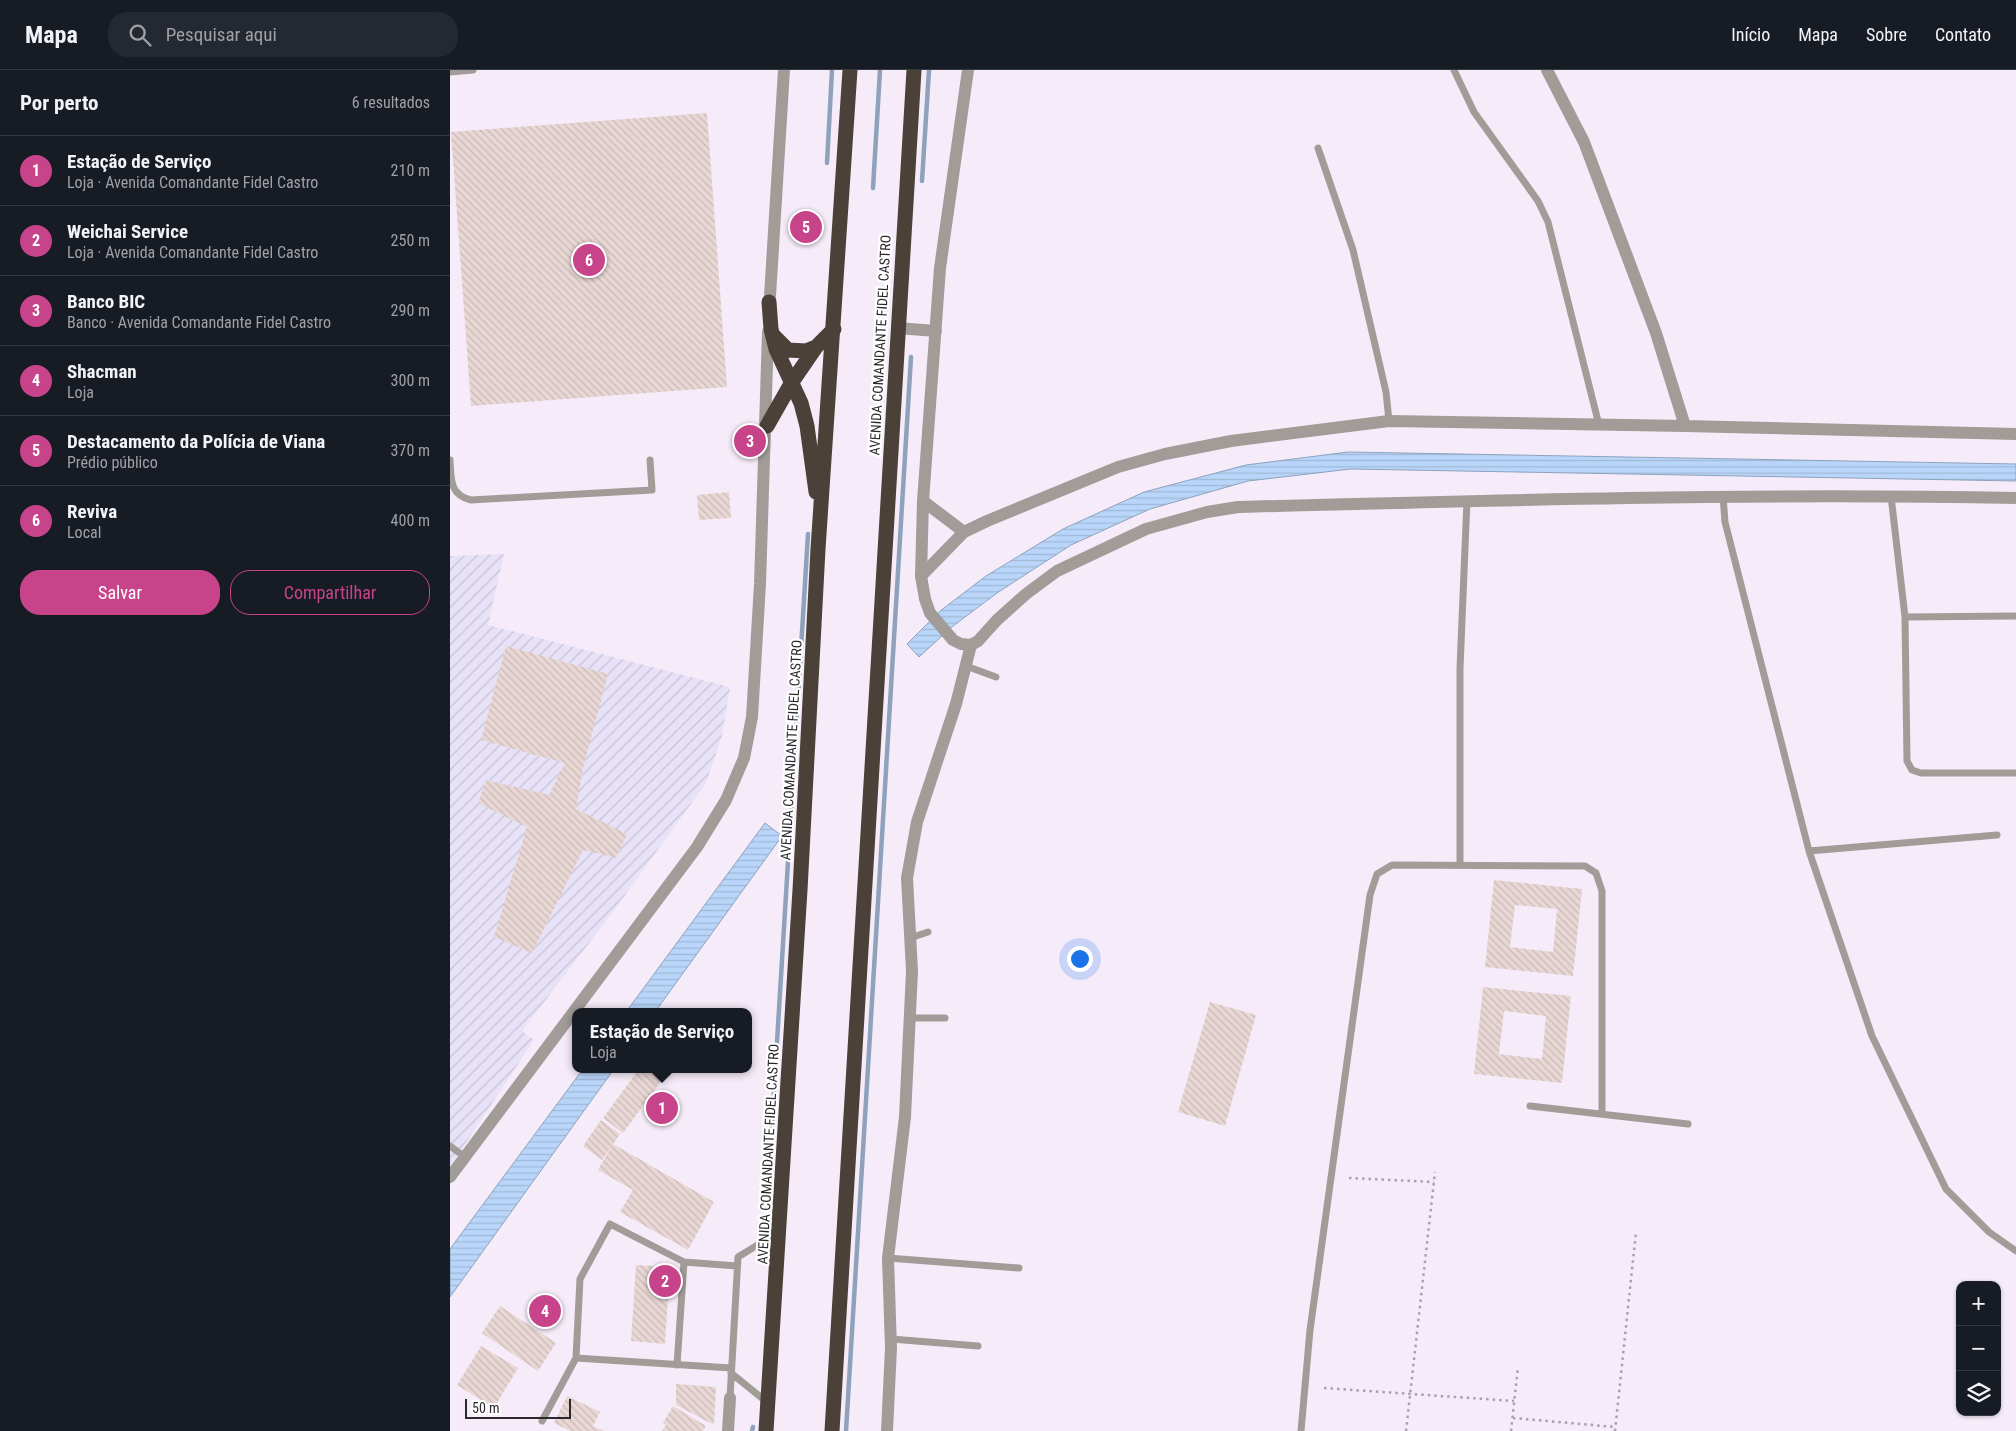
<!DOCTYPE html>
<html lang="pt">
<head>
<meta charset="utf-8">
<style>
  body { margin:0; font-family:"Roboto Condensed",sans-serif; background:#242831; color:#f1f3f6 }
  .controls { position:absolute; right:15px; bottom:15px; display:grid; overflow:hidden; border-radius:10px; box-shadow:0 1px 4px #0004 }
  .controls button { width:45px; height:45px; display:grid; place-items:center; padding:0; border:0; border-bottom:1px solid #363941; background:#171b24; color:#f1f3f6; font:25px sans-serif }
  .scale { position:absolute; left:15px; bottom:12px; width:106px; box-sizing:border-box; padding-left:5px; border:2px solid #2b282c; border-top:0; font-size:14px; line-height:18px; white-space:nowrap; color:#2b282c; -webkit-text-stroke:4px #fff; paint-order:stroke }
  .you { position:absolute; left:629px; top:888px; width:18px; height:18px; margin:-12px; border:4px solid #fff; border-radius:50%; background:#1a73e8; box-shadow:0 0 0 8px #1a73e833 }
  .badge { display:grid; place-items:center; width:32px; height:32px; border-radius:50%; background:#c7448b; color:#fff; font-size:16px; font-weight:700 }
  .pin { position:absolute; translate:-50% -50%; border:2px solid #fff; box-shadow:0 1px 5px #0006 }
  .popup { position:absolute; left:122px; top:938px; width:180px; height:65px; box-sizing:border-box; display:grid; place-content:center; border-radius:10px; background:#171b24; filter:drop-shadow(0 1px 4px #0005); font-size:16px; white-space:nowrap; color:#9ea1a6 }
  .popup b { font-size:19px; color:#f1f3f6 }
  .popup::after { content:''; position:absolute; left:50%; top:100%; margin-left:-10px; border:10px solid transparent; border-top-color:#171b24 }
  .list { margin:0; padding:0; list-style:none }
  h2 { display:flex; justify-content:space-between; align-items:center; height:65px; margin:0; padding:0 20px; font-size:21px }
  h2 small { font-size:16px; font-weight:400; color:#9ea1a6 }
  .list li { display:grid; grid-template-columns:32px 1fr auto; gap:15px; align-items:center; box-sizing:border-box; height:70px; padding:0 20px; border-top:1px solid #363941 }
  .list b { display:block; font-size:19px; white-space:nowrap }
  .list p { margin:0; font-size:16px; white-space:nowrap; color:#9ea1a6 }
  .list em { font-size:16px; font-style:normal; color:#9ea1a6 }
  .actions { display:flex; gap:10px; padding:15px 20px }
  .actions a { flex:1; padding:11px 0; border:1px solid #c7448b; border-radius:20px; text-align:center; font-size:18px; color:#c7448b }
  .actions .main { background:#c7448b; color:#fff }
  .icon { flex:none; width:28px; height:28px; fill:none; stroke:currentColor; stroke-width:2; stroke-linecap:round; stroke-linejoin:round }
  .map { position:relative; flex:none; width:1566px; height:1361px; overflow:hidden }
  header { display:flex; align-items:center; gap:30px; box-sizing:border-box; height:70px; padding:0 25px; background:#171b24; border-bottom:1px solid #363941 }
  header strong { font-size:24px }
  nav { display:flex; gap:28px; margin-inline-start:auto; font-size:18px }
  .search { width:350px; height:45px; background:#242831; display:flex; align-items:center; gap:12px; box-sizing:border-box; padding:0 18px; border-radius:20px; color:#9ea1a6; font-size:19px }
  main { display:flex }
  aside { flex:1; background:#171b24 }
  .map>svg:first-child { display:block }
  .industrial { fill:url(#industrial-furrows) }
  .water { fill:url(#water-rules); stroke:#8ea2bc }
  .lines { fill:none; stroke-linecap:round; stroke-linejoin:round }
  .stream { stroke:#8ea2bc; stroke-width:4.5 }
  .building { fill:url(#building-back-hatch); fill-rule:evenodd }
  .path { stroke:#a8a0aa; stroke-width:2.5; stroke-dasharray:2.5 4; stroke-linecap:butt }
  .service { stroke:#a29c98; stroke-width:7 }
  .minor { stroke:#a29c98; stroke-width:12 }
  .tertiary { stroke:#a29c98; stroke-width:12 }
  .motorway { stroke:#4b4138; stroke-width:15 }
  .labels { text-anchor:middle; dominant-baseline:central; stroke-width:4.5; stroke-linejoin:round; paint-order:stroke }
  .street-label { font-size:14px; fill:#2b282c; stroke:#fff }
</style>
</head>
<body>
<header>
<strong>Mapa</strong>
<div class="search"><svg class="icon" aria-label="search" viewBox="0 0 24 24"><circle cx="10" cy="10" r="6"/><path d="M15 15l6 6"/></svg>Pesquisar aqui</div>
<nav><a>Início</a><a>Mapa</a><a>Sobre</a><a>Contato</a></nav>
</header>
<main>
<aside>
<h2>Por perto<small>6 resultados</small></h2>
<ul class="list">
<li><span class="badge">1</span><div><b>Estação de Serviço</b><p>Loja · Avenida Comandante Fidel Castro</p></div><em>210 m</em></li>
<li><span class="badge">2</span><div><b>Weichai Service</b><p>Loja · Avenida Comandante Fidel Castro</p></div><em>250 m</em></li>
<li><span class="badge">3</span><div><b>Banco BIC</b><p>Banco · Avenida Comandante Fidel Castro</p></div><em>290 m</em></li>
<li><span class="badge">4</span><div><b>Shacman</b><p>Loja</p></div><em>300 m</em></li>
<li><span class="badge">5</span><div><b>Destacamento da Polícia de Viana</b><p>Prédio público</p></div><em>370 m</em></li>
<li><span class="badge">6</span><div><b>Reviva</b><p>Local</p></div><em>400 m</em></li>
</ul>
<div class="actions"><a class="main">Salvar</a><a>Compartilhar</a></div>
</aside>
<div class="map">
<svg width="1566" height="1361" viewBox="0 0 1566 1361">
  <defs>
    <pattern id="industrial-furrows" width="10" height="10" patternUnits="userSpaceOnUse" patternTransform="scale(1.25)"><rect width="10" height="10" fill="#e8e2f8"/><path d="M-1 1l2-2M0 10L10 0M9 11l2-2" fill="none" stroke="#c7c2d5"/></pattern>
    <pattern id="water-rules" width="6" height="5" patternUnits="userSpaceOnUse" patternTransform="scale(1.25)"><rect width="6" height="5" fill="#b9d6fa"/><path d="M0 2.5h6" fill="none" stroke="#9fb8d6"/></pattern>
    <pattern id="building-back-hatch" width="6" height="6" patternUnits="userSpaceOnUse" patternTransform="scale(1.25)"><rect width="6" height="6" fill="#e9d7d5"/><path d="M-1 5l2 2M0 0l6 6M5-1l2 2" fill="none" stroke="#c8b9b7"/></pattern>
  </defs>
  <rect width="100%" height="100%" fill="#f6ecf9"/>
  <path class="industrial" d="M54,484L38,555L280,617L272,666L256,713L165,839L72,961L84,970L0,1097V486Z"/>
  <path class="water" d="M898,382L1566,394V411L901,399L798,411L700,439L621,475L547,523L503,556L469,587L457,574L490,541L536,506L613,459L694,422L796,395Z
    M315,753L332,766L205,942H176Z
    M133,999H164L0,1227V1179Z"/>
  <g class="lines">
    <path class="stream" d="M377,93L382,0
      M472,111L479,0
      M423,118L430,0
      M317,1136L358,464
      M302,1361L303,1357
      M396,1361L461,287"/>
  </g>
  <path class="building" d="M257,43L277,317L21,336L1,62Z
    M349,147L363,148V166L348,165Z
    M289,356L301,357L300,383L287,382Z
    M279,422L281,448L249,450L247,425Z
    M56,576L158,604L133,698L126,739L177,764L166,788L133,780L82,883L44,867L77,757L28,733L36,710L99,725L115,693L31,670Z
    M1044,810L1132,819L1123,906L1035,897ZM1065,835L1107,839L1103,882L1060,877Z
    M1033,917L1121,926L1112,1013L1024,1004ZM1054,941L1096,946L1092,989L1049,984Z
    M760,932L806,945L775,1056L728,1042Z
    M189,999H220L173,1063L153,1048Z
    M151,1050L170,1064L152,1090L133,1076Z
    M163,1074L264,1132L238,1180L170,1142L183,1120L148,1100Z
    M186,1195L220,1197L215,1274L181,1271Z
    M50,1236L106,1273L88,1301L32,1263Z
    M31,1276L68,1298L44,1338L7,1315Z
    M226,1314L266,1317L264,1355L226,1335Z
    M117,1326L150,1342L143,1356L154,1361H120L104,1353Z
    M223,1336L256,1356L253,1361H212L216,1355L213,1353Z"/>
  <g class="lines">
    <path class="path" d="M899,1108L984,1112
      M874,1318L1064,1331
      M1063,1348L1165,1357
      M956,1361L985,1102
      M1061,1361L1068,1297
      M1165,1361L1186,1162"/>
    <path class="service" d="M1004,0L1024,42L1088,131L1098,152L1149,355
      M0,2L23,0
      M868,78L903,180L936,322L939,351
      M0,390C1,410 0,425 21,430L202,420L200,390
      M1273,426L1275,452L1359,781L1422,966L1496,1119L1539,1162L1566,1181
      M1441,426L1455,547L1457,691L1462,700L1471,703H1566
      M1455,547L1566,546
      M516,596L546,607
      M1359,781L1547,765
      M1010,795V598L1017,430
      M460,868L478,862
      M460,948H495
      M1080,1036L1238,1054
      M0,1076L15,1087
      M438,1188L569,1198
      M441,1269L528,1276
      M126,1288L281,1298
      M227,1295L234,1192
      M281,1303L318,1333
      M280,1328L288,1187L327,1163
      M92,1351L126,1288L130,1209L160,1154L234,1192L287,1196
      M851,1361L860,1260L920,825L927,804L942,795L1135,796L1146,803L1152,821V1044"/>
    <path class="minor" d="M1097,0L1134,72L1206,263L1235,356
      M473,431L514,462
      M471,506L514,462L537,451L668,397L715,384L781,371L939,351L1235,356L1566,364
      M278,1361L280,1328
      M437,1361L441,1278L438,1188L455,1047L462,901L457,808L467,752L506,634L521,575"/>
    <path class="tertiary" d="M518,0L490,198L473,431L471,506L475,529L480,543L503,570L511,574L521,575L528,571L547,550L576,524L607,501L696,459L757,442L788,437C1048,430 1307,423 1566,428
      M319,242L334,0
      M447,258L486,261
      M0,1107L247,777L276,730L294,688L302,647L310,514L318,262"/>
    <path class="motorway" d="M319,232L321,259L326,279L351,333L357,356L366,422
      M324,266L338,280L356,281L366,277
      M317,356L342,312L366,277L384,259
      M316,1361L350,820L368,479L400,0
      M382,1361L464,0"/>
  </g>
  <g class="labels">
    <g class="street-label">
      <text transform="translate(430 275) rotate(-87)">AVENIDA COMANDANTE FIDEL CASTRO</text>
      <text transform="translate(341 680) rotate(-87)">AVENIDA COMANDANTE FIDEL CASTRO</text>
      <text transform="translate(318 1084) rotate(-87)">AVENIDA COMANDANTE FIDEL CASTRO</text>
    </g>
  </g>
</svg>
<div class="controls">
<button>+</button>
<button>−</button>
<button><svg class="icon" aria-label="layers" viewBox="0 0 24 24"><path d="M12 4l9 5-9 5-9-5zM3 14l9 5 9-5"/></svg></button>
</div>
<div class="scale">50 m</div>
<div class="you"></div>
<div class="pin badge" style="left:212px;top:1038px">1</div>
<div class="popup"><b>Estação de Serviço</b>Loja</div>
<div class="pin badge" style="left:215px;top:1211px">2</div>
<div class="pin badge" style="left:300px;top:371px">3</div>
<div class="pin badge" style="left:95px;top:1241px">4</div>
<div class="pin badge" style="left:356px;top:157px">5</div>
<div class="pin badge" style="left:139px;top:190px">6</div>
</div>
</main>
</body>
</html>
